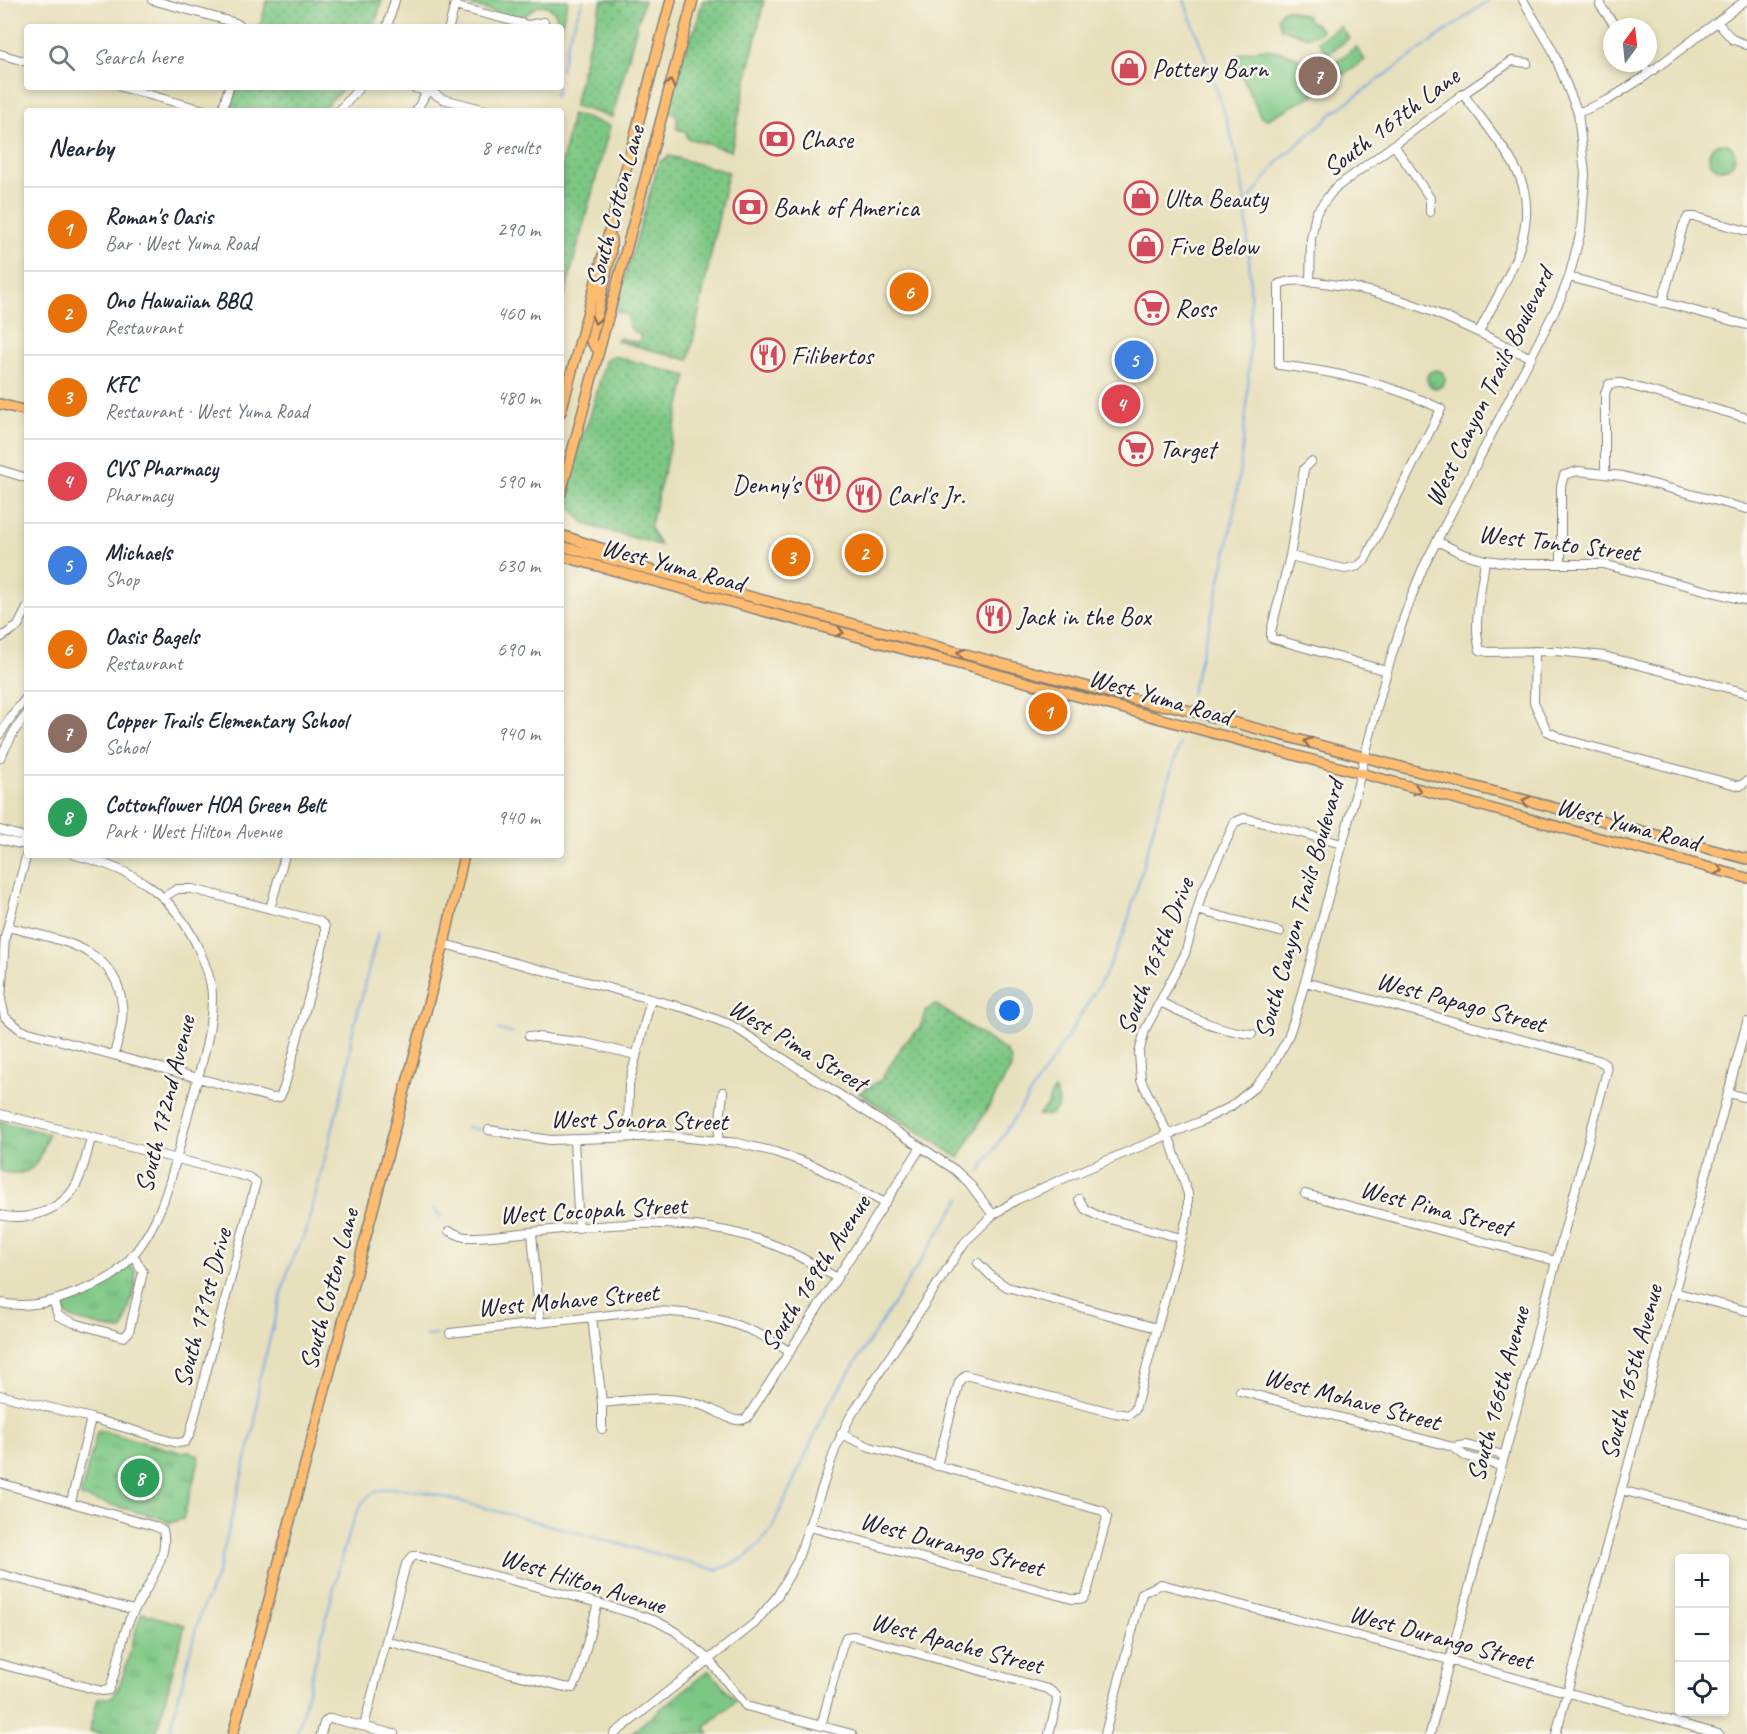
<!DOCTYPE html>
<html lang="en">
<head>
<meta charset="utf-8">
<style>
  body { margin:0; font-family:Caveat,sans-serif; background:#f6f6f7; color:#1f2937 }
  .controls { position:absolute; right:18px; bottom:18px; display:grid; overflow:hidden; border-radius:6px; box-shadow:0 3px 9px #0003 }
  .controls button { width:54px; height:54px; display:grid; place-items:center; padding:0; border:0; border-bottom:2px solid #e0e1e3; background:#fff; color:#1f2937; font:30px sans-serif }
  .compass { position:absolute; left:1603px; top:18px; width:54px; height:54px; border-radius:50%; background:#fff; box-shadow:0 3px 9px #0003; rotate:15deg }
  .you { position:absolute; left:1010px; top:1011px; width:21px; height:21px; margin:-15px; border:4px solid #fff; border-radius:50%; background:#1a73e8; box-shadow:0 0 0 9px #1a73e833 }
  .badge { display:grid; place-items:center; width:39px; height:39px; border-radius:50%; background:#7c3aed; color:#fff; font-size:20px; font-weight:700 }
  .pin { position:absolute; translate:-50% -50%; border:3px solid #fff; box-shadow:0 2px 6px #0006 }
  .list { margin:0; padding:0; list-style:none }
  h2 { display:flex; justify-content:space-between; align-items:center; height:78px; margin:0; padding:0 24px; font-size:26px }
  h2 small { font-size:20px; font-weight:400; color:#747a83 }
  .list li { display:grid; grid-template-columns:39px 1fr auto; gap:18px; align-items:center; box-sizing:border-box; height:84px; padding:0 24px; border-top:2px solid #e0e1e3 }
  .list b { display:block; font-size:22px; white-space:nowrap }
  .list p { margin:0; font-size:20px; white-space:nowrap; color:#747a83 }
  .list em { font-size:20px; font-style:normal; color:#747a83 }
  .icon { flex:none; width:33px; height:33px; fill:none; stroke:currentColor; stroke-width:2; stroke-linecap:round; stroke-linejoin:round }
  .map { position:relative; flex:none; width:1747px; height:1734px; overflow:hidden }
  .search { position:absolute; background:#fff; box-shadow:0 3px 9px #0003; left:24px; top:24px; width:540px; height:66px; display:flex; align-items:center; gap:15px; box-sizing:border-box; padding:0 21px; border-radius:6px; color:#747a83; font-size:22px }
  .panel { position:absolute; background:#fff; box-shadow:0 3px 9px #0003; left:24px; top:108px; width:540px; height:750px; border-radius:6px }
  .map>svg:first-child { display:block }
  .grass { fill:url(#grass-dots); stroke:#507460; stroke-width:1.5 }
  .park { fill:url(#park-tufts); stroke:#507460; stroke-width:1.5 }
  .pitch { fill:#7dc784; stroke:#507460; stroke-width:1.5 }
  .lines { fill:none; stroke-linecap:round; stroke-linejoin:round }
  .stream { stroke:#77a7e1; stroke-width:2 }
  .minor-casing { stroke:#84817c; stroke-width:10 }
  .major-casing { stroke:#84817c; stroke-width:12 }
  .minor { stroke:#fff; stroke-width:8 }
  .major { stroke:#febc70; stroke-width:9 }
  .oneway { stroke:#906f56 }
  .labels { text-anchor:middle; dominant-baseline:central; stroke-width:5; stroke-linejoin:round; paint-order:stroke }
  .poi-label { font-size:26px; fill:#22223b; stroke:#fbf7ec; text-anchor:start }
  .street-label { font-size:26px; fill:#22223b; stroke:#fbf7ec }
</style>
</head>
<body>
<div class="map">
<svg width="1747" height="1734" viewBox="0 0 1747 1734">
  <defs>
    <pattern id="grass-dots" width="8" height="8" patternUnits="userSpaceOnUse" patternTransform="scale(1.5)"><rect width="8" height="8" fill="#7dc784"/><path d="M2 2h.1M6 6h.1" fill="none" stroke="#66a16d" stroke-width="1.8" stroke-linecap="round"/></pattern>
    <pattern id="park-tufts" width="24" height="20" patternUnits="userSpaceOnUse" patternTransform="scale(1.5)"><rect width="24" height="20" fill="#7dc784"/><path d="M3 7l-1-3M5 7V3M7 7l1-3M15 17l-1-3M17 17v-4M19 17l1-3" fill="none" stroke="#66a16d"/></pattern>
  </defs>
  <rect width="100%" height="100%" fill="#fbf7ec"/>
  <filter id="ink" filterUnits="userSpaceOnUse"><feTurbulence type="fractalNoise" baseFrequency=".0167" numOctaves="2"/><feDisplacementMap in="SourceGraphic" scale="12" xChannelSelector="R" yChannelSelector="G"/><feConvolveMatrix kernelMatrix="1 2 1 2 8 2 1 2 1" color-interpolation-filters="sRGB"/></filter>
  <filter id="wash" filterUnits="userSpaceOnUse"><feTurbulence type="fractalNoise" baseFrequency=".008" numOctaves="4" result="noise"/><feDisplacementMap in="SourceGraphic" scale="24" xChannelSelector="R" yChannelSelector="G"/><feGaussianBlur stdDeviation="1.35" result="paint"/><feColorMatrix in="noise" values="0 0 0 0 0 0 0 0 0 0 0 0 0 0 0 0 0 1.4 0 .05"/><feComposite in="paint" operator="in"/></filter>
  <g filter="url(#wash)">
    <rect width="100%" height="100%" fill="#e7e0bc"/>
    <path class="grass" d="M267,0H382L374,27H255L261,23Z
      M602,0H644L612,117L574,106L587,50Z
      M703,0H764L731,151L687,138L686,132L677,129V115L668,112L685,49L696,27Z
      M235,87H345L320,111H229Z
      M572,114L610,126L561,308V168Z
      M669,156L728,172L689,360L617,341L619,338L639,343L641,336C632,330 626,327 628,315L615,311C629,261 645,212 659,162Z
      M614,356L687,376L650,528L660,545L587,525L576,514L571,506L568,487L580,439L589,420L605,362L608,358Z
      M935,1004L1006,1051L1011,1059V1068L959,1158L859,1093L881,1080L904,1043L920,1028L926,1011Z"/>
    <path class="park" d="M465,0H568L561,27H557C559,16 555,10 545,5C531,6 534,11 524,16C515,21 478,7 467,4Z
      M1286,9L1308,16V20L1317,25L1322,31C1308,41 1297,34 1281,28L1278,18L1281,12Z
      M1709 156a13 13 0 1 1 26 0a13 13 0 1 1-26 0Z
      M1427 379a9 9 0 1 1 18 0a9 9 0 1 1-18 0Z
      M1054,1090C1061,1100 1061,1109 1049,1115H1038L1049,1103V1099Z
      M0,1121L48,1134C40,1162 33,1180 0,1171Z
      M127,1267H132L135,1270L136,1283L123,1330H116L73,1319L63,1312V1306L65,1303L99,1288Z
      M99,1430L179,1452L189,1451L200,1457L183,1519L170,1523L161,1518L81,1497V1493L97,1432Z
      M142,1613L185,1625L156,1734H99L89,1731L98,1698H110C125,1688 132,1633 142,1613Z
      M709,1670L736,1701L705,1727L709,1734H630Z"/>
    <path class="pitch" d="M1340,26L1349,38L1328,54L1318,41Z
      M1356,47L1365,60L1344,75L1334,63Z
      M1266,49C1297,53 1310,61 1325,89L1268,119L1261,117L1233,57L1250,51Z"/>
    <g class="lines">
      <path class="stream" d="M1184,0C1204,56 1227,110 1239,168C1247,203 1248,241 1250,277C1252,358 1246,441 1232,522C1222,580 1206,637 1191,694
        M561,70L568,40L583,0
        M555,97L557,87
        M1245,205L1278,162L1334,112L1489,0
        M498,1030L513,1033
        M467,1127L479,1130
        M980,1171L1071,1031L1105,975L1125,931L1159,808L1180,744
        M433,1208L441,1217
        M425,1336L435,1335
        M169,1734L199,1617L218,1573L255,1423L259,1380L288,1270L306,1231L348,1069L351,1039L378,932
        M297,1734L344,1548C362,1494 366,1481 426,1492L716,1570C745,1560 752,1555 771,1530L828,1406L961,1198"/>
    </g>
  </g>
  <g filter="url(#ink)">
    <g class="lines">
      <g class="minor-casing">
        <path id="minor" d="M152,0L236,23L242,27
          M1601,0L1600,5L1616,27
          M454,6L528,25L544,22
          M1717,22L1732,39L1747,45
          M387,27L395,0
          M449,27L456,0
          M0,54L27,62
          M1642,63L1649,73
          M121,87L207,111
          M410,87L426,91
          M423,87L443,99L490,111
          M1463,94C1480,117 1503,144 1516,169C1546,224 1503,284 1479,332
          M222,111L229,87
          M339,111L360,87
          M416,111L429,88
          M1578,113L1608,100L1644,77L1746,0
          M1394,145L1430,198V212
          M1569,277L1747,325
          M1310,282L1311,239L1316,213L1334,189L1463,94L1512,61L1527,63
          M1662,303L1683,226L1688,217H1696L1747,231
          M1311,462L1304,469L1290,556L1271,631V638L1387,671
          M0,470L27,478
          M1605,473V393L1609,384L1621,383L1747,418
          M1437,541L1461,553L1485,560L1519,564H1603L1747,601
          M1290,556L1345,569L1358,566L1365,560L1441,409C1389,383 1336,372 1279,365V284C1294,278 1308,281 1324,283C1403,292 1461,324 1531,358
          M1485,560C1482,588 1472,623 1480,650L1488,652L1556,651L1604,656L1747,693
          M1561,563V486L1564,475L1578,471L1623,476L1747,509
          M0,638L18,626L27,608
          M1535,651L1534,702L1547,731L1563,739L1740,786L1747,781
          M0,734L13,714L27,697
          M0,758L15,730L27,714
          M0,830L21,836L27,841
          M0,839L19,844H27
          M27,853L5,937L1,1000L5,1017L21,1030L272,1098L280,1097L284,1088L325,937V926L319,921L192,889H177L164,897
          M270,909L285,855
          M1197,910L1280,932
          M8,927C53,939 117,945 122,1005C124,1022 118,1039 114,1055
          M444,944L688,1009L731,1025L921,1147L955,1170L969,1183L993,1215
          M1305,982L1598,1060L1606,1065L1607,1071L1430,1734
          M1160,1002C1190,1016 1218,1031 1252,1034
          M529,1036L586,1043L636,1055
          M1728,1093L1747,1098
          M0,1114L248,1177L256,1182L190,1434L185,1442L177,1443L91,1418L0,1395
          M489,1130L550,1140L668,1136L738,1143L775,1152L815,1166L885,1203
          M628,1138L629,1084L651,999
          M574,1140L579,1228
          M718,1140L723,1092
          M1305,1194L1556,1261
          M1079,1199L1085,1209L1098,1216L1181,1238
          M0,1215C28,1222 64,1210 77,1183C84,1169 87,1153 91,1138
          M449,1231L464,1237H477C572,1230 671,1209 763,1241C790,1250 813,1264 837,1278
          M532,1233L540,1322
          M978,1263L991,1276L1007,1287L1157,1328
          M1674,1292L1747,1311
          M54,1302L58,1316L74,1323L124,1337L129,1332L143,1272L133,1254
          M0,1303C27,1308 50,1303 75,1293C88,1288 105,1282 116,1273C164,1230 172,1173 188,1114C198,1075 213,1034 212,994C211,979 205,963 199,950C173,892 134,870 75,855
          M592,1317L602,1403V1429
          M450,1333L646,1311C699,1311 746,1322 790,1352
          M1240,1391L1453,1447L1465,1456L1500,1466
          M602,1403C636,1400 670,1394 704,1406C717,1410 735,1426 747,1418L921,1147
          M1453,1447L1466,1445L1503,1455
          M937,1466L959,1382L965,1375L1115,1413L1129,1415L1135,1410L1188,1214V1194L1168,1134L1141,1080L1139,1053L1145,1030L1185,954L1202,893L1235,822L1245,818L1342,844
          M0,1483L154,1526L163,1530C171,1559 139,1597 128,1623C120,1645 118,1669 109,1690L102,1691L0,1664
          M1621,1490L1747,1523
          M71,1502L91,1418
          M810,1527L1072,1599H1083L1087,1593L1107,1517L1103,1511L870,1447L841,1434
          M0,1574L134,1610
          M386,1641L564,1687L573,1688L578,1678L598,1603
          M364,1726L406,1564L413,1556H420L598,1603L654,1620L675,1631L709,1660L746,1706L852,1734
          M821,1726L842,1647L846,1637L854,1636L1048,1689L1056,1695L1057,1702L1049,1734
          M321,1734L324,1723L328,1719H334L394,1734
          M614,1734L755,1623L778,1595L797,1561L836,1447L849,1419L965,1242L993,1215L1016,1200L1060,1180L1199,1122L1230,1107L1255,1087L1269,1071L1287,1040L1296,1014C1318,935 1340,856 1360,776C1377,706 1394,637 1422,570L1560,300L1569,277L1581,231L1585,174L1578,113L1552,49L1523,0
          M1105,1734L1142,1593L1161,1584L1449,1660L1719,1734
          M1556,1734L1747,1022"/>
      </g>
      <g class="major-casing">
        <path id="major" d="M599,348L595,347L591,341L611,253V237
          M0,404L27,411
          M561,412L671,0
          M561,493L693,0
          M561,535L640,561L642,565
          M561,546L1156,705L1172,706L1747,859
          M561,556L1747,878
          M233,1734L444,944L464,855"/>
      </g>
      <use href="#minor" class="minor"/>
      <use href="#major" class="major"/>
    </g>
    <defs><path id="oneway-chevron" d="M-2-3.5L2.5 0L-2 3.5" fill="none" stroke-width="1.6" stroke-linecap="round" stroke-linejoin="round" transform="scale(1.5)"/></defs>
    <g class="oneway">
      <use href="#oneway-chevron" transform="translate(670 84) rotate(-75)"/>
      <use href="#oneway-chevron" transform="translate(596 320) rotate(103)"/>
      <use href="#oneway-chevron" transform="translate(840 632) rotate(15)"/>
      <use href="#oneway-chevron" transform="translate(961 653) rotate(-165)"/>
      <use href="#oneway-chevron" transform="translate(1308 742) rotate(-164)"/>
      <use href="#oneway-chevron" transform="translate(1417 790) rotate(15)"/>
      <use href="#oneway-chevron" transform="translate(1526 801) rotate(-165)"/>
      <use href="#oneway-chevron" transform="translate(1719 870) rotate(15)"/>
    </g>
  </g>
  <defs>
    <g id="shop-ring" transform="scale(1.725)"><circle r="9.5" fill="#fbf7ec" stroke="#d1495b" stroke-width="1.5"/><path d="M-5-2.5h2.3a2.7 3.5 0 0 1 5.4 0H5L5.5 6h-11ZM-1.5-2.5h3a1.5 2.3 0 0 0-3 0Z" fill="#d1495b"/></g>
    <g id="bank-ring" transform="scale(1.725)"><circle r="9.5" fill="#fbf7ec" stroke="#d1495b" stroke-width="1.5"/><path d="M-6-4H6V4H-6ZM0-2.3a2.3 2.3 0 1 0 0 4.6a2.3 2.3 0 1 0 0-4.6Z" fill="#d1495b"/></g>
    <g id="supermarket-ring" transform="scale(1.725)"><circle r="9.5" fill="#fbf7ec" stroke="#d1495b" stroke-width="1.5"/><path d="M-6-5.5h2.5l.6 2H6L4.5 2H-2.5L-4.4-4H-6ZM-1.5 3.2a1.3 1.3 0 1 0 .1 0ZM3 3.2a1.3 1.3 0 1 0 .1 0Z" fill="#d1495b"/></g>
    <g id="restaurant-ring" transform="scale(1.725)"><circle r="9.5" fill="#fbf7ec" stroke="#d1495b" stroke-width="1.5"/><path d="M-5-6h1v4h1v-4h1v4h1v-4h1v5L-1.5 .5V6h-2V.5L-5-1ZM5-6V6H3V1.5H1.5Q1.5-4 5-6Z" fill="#d1495b"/></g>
  </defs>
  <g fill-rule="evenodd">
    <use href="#shop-ring" x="1129" y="68"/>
    <use href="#bank-ring" x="777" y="139"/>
    <use href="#shop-ring" x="1141" y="198"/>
    <use href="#bank-ring" x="750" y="207"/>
    <use href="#shop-ring" x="1146" y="246"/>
    <use href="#supermarket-ring" x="1152" y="308"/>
    <use href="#restaurant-ring" x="768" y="355"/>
    <use href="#supermarket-ring" x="1136" y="449"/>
    <use href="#restaurant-ring" x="823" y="484"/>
    <use href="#restaurant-ring" x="864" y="495"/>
    <use href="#restaurant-ring" x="994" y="616"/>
  </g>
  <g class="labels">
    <g class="poi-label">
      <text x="1152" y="68">Pottery Barn</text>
      <text x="800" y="139">Chase</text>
      <text x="1164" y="198">Ulta Beauty</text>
      <text x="773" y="207">Bank of America</text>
      <text x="1169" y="246">Five Below</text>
      <text x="1175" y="308">Ross</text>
      <text x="791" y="355">Filibertos</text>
      <text x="1159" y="449">Target</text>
      <text x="800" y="484" text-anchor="end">Denny's</text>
      <text x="887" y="495">Carl's Jr.</text>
      <text x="1017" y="616">Jack in the Box</text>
    </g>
    <g class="street-label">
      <text transform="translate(1391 122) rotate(-37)">South 167th Lane</text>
      <text transform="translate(615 206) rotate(-75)">South Cotton Lane</text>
      <text transform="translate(1489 387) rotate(-64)">West Canyon Trails Boulevard</text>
      <text transform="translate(1559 543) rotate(7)">West Tonto Street</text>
      <text transform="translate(673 565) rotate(15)">West Yuma Road</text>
      <text transform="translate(1160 697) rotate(16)">West Yuma Road</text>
      <text transform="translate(1628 824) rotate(15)">West Yuma Road</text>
      <text transform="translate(1299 909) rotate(-74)">South Canyon Trails Boulevard</text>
      <text transform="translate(1155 956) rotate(-68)">South 167th Drive</text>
      <text transform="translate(1461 1002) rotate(15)">West Papago Street</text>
      <text transform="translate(798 1045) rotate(31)">West Pima Street</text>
      <text transform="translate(165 1104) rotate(-76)">South 172nd Avenue</text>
      <text transform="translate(639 1120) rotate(1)">West Sonora Street</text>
      <text transform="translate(1436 1208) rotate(15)">West Pima Street</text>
      <text transform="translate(593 1210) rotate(-3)">West Cocopah Street</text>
      <text transform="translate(815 1273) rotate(-57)">South 169th Avenue</text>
      <text transform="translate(329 1289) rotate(-75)">South Cotton Lane</text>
      <text transform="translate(568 1300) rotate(-5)">West Mohave Street</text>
      <text transform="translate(202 1308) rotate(-75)">South 171st Drive</text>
      <text transform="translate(1631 1372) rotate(-75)">South 165th Avenue</text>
      <text transform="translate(1498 1394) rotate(-75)">South 166th Avenue</text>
      <text transform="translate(1352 1399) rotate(15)">West Mohave Street</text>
      <text transform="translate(952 1544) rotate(15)">West Durango Street</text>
      <text transform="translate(583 1581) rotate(17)">West Hilton Avenue</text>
      <text transform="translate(1441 1637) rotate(15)">West Durango Street</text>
      <text transform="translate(957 1643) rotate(15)">West Apache Street</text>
    </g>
  </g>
</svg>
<div class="controls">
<button>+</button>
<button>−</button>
<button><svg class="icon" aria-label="locate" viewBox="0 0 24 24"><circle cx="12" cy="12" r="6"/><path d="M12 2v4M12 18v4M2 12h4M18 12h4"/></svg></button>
</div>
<svg class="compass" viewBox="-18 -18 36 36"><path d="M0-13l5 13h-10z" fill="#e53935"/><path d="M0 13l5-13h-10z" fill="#747a83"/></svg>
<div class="you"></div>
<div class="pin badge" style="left:1048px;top:712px;background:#e8710a">1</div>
<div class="pin badge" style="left:864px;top:553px;background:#e8710a">2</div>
<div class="pin badge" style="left:791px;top:557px;background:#e8710a">3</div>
<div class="pin badge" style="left:1121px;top:404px;background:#e0444e">4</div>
<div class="pin badge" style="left:1134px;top:360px;background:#3f7fe0">5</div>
<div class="pin badge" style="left:909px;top:292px;background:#e8710a">6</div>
<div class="pin badge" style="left:1318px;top:76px;background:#8d6e63">7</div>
<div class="pin badge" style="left:140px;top:1478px;background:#2e9e5b">8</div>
<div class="search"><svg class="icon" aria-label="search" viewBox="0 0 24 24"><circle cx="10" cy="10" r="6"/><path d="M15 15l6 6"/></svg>Search here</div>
<section class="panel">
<h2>Nearby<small>8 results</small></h2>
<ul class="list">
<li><span class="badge" style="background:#e8710a">1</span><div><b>Roman's Oasis</b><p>Bar · West Yuma Road</p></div><em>290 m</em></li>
<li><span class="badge" style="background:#e8710a">2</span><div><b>Ono Hawaiian BBQ</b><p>Restaurant</p></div><em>460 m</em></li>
<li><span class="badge" style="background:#e8710a">3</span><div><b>KFC</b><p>Restaurant · West Yuma Road</p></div><em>480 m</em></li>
<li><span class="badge" style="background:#e0444e">4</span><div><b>CVS Pharmacy</b><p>Pharmacy</p></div><em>590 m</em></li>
<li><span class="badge" style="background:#3f7fe0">5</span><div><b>Michaels</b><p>Shop</p></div><em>630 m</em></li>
<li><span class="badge" style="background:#e8710a">6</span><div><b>Oasis Bagels</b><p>Restaurant</p></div><em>690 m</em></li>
<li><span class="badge" style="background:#8d6e63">7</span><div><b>Copper Trails Elementary School</b><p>School</p></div><em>940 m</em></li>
<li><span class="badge" style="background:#2e9e5b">8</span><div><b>Cottonflower HOA Green Belt</b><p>Park · West Hilton Avenue</p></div><em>940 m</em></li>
</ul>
</section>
</div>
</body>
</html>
